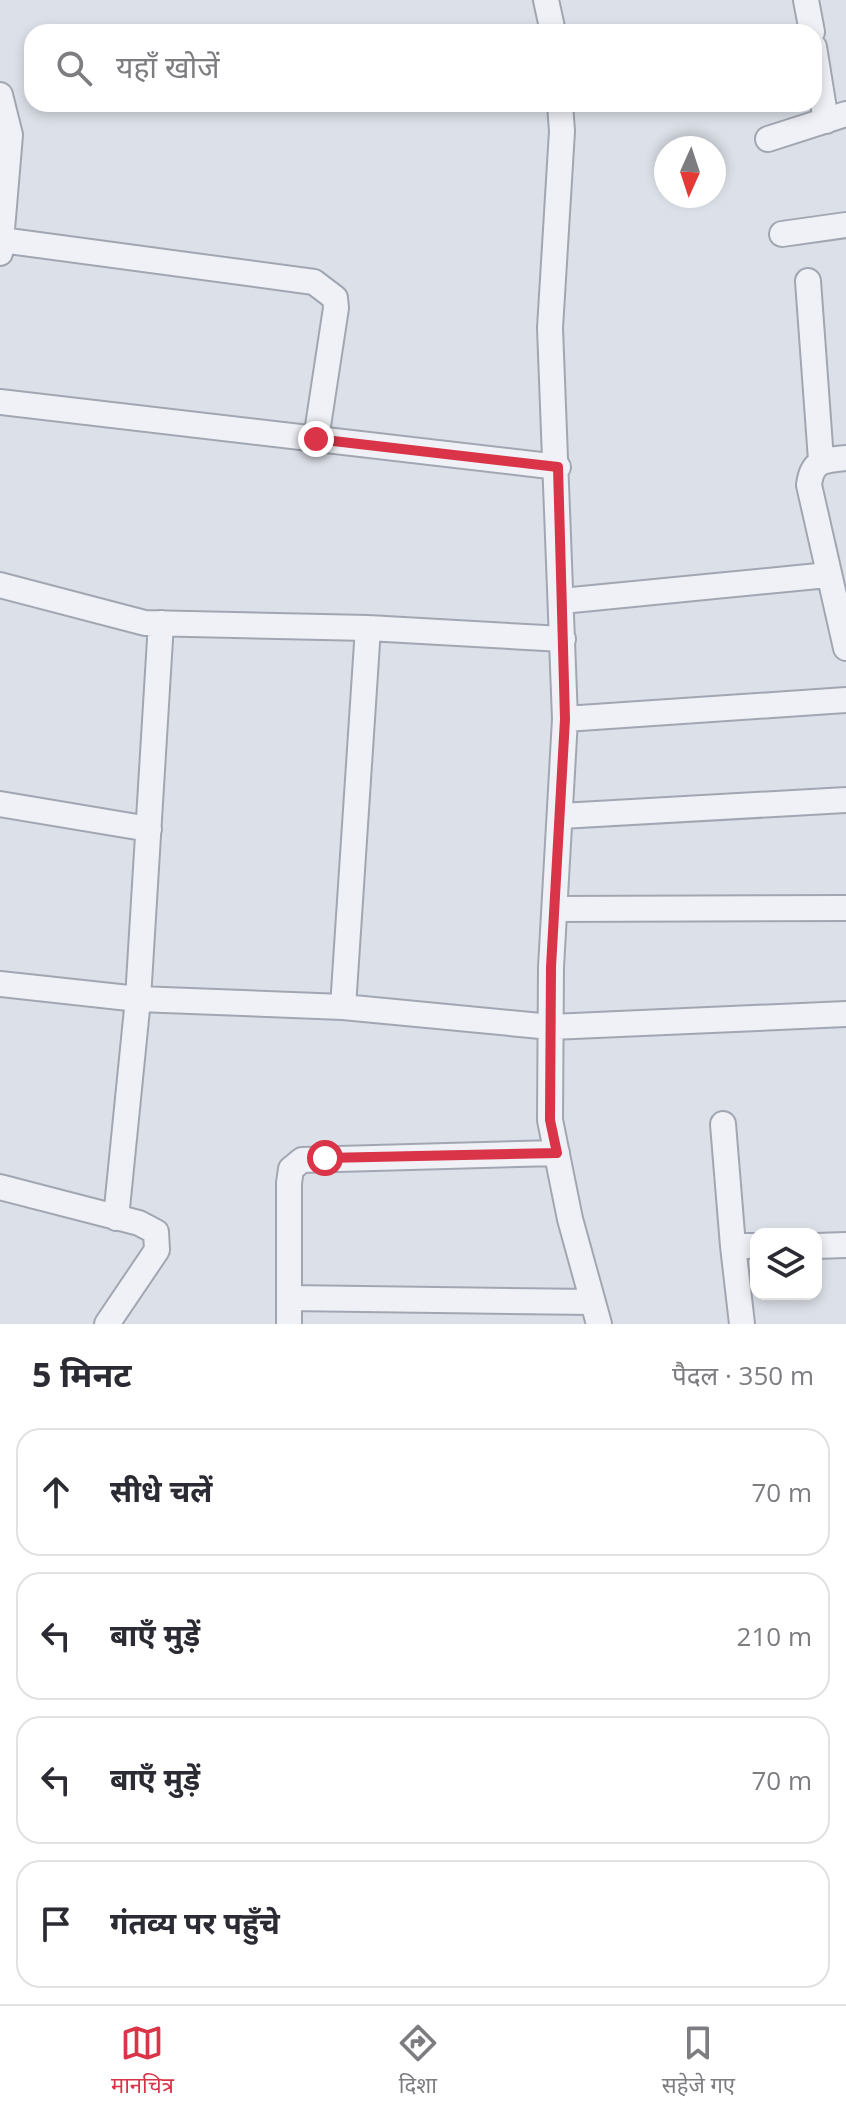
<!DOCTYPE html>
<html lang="hi">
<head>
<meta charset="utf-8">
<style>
  body { margin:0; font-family:"Open Sans","Noto Sans Devanagari",sans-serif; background:#f2f2f3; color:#2b2b33 }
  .controls { position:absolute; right:24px; bottom:24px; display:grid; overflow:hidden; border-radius:16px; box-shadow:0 4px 12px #0003 }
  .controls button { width:72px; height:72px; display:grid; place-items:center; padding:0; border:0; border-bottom:2px solid #e1e1e2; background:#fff; color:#2b2b33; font:40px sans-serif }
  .compass { position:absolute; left:654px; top:136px; width:72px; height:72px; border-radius:50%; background:#fff; box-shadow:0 4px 12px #0003; rotate:183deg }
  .stop { position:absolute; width:24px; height:24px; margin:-18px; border:6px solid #d93447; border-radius:50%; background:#fff }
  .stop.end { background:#d93447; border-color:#fff; box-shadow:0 2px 8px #0008 }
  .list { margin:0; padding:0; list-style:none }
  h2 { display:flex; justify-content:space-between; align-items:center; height:104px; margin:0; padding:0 32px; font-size:34px }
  h2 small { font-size:26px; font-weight:400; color:#7c7c81 }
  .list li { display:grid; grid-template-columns:52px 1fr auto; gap:24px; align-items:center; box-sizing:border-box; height:128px; margin:0 16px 16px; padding:0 16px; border:2px solid #e1e1e2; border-radius:24px }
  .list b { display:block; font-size:30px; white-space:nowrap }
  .list em { font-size:26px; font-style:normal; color:#7c7c81 }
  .icon { flex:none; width:44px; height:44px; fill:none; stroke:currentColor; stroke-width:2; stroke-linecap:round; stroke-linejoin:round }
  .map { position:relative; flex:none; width:846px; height:1324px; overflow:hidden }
  .search { position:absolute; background:#fff; box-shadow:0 4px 12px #0003; left:24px; right:24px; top:24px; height:88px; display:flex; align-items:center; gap:20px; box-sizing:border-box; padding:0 28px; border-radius:24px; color:#7c7c81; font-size:30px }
  .sheet { height:680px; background:#fff }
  nav { display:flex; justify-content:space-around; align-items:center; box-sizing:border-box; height:112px; border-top:2px solid #e1e1e2; background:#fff; font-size:22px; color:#7c7c81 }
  nav a { display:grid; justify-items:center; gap:4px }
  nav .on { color:#d93447 }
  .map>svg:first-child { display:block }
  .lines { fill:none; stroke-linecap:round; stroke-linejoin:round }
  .minor-casing { stroke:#a1a7b2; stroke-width:28 }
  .minor { stroke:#eff1f6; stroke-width:24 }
  .route { stroke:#d93447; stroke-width:10 }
</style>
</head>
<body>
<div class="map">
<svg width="846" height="1324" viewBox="0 0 846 1324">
  <rect width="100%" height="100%" fill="#dce0e8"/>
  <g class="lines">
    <g class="minor-casing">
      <path id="minor" d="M546,0L553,32
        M806,0L812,32
        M814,47L826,121
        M0,95L10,135
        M560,104L562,131L550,328L565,719L551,967L550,1120L570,1219L599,1324
        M0,130L10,135L0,253
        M768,139L846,114
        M782,234L846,225
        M1,240L314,282L335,298L336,308L316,439
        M808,281L821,460
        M0,402L558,467
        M846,458C824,460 812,460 809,485L846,648
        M0,585L145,623L368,628L563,639
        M562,601L828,575
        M565,719L846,700
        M0,804L149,829
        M561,816L846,800
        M555,909L846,908
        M0,984L138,999L343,1007L551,1027L846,1014
        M343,1007L368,628
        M723,1124L733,1246
        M557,1153L302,1160L291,1169L289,1183V1298L593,1302
        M0,1187L139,1223L156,1232L157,1250L107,1324
        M116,1218L138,999L161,623
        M816,1246L846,1245
        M289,1324V1298
        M742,1324L733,1246H756"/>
    </g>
    <use href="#minor" class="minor"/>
  </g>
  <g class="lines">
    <path class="route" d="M316,439L558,467L565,719L551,967L550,1120L557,1153L325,1158"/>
  </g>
</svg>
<div class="controls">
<button><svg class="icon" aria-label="layers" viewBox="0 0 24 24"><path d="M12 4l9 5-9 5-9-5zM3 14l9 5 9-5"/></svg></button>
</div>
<svg class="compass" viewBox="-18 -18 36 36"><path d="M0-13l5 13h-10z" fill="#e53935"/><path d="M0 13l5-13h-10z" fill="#7c7c81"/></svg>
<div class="stop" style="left:325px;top:1158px"></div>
<div class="stop end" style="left:316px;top:439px"></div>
<div class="search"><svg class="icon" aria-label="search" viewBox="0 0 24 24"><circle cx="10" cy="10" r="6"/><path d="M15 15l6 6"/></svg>यहाँ खोजें</div>
</div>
<section class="sheet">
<h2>5 मिनट<small>पैदल · 350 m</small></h2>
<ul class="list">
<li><svg class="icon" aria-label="ahead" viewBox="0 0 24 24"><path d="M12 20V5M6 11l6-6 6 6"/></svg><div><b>सीधे चलें</b></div><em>70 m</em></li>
<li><svg class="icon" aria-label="left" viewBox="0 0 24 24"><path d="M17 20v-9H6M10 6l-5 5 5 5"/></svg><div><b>बाएँ मुड़ें</b></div><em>210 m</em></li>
<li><svg class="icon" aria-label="left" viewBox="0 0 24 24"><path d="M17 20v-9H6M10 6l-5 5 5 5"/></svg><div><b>बाएँ मुड़ें</b></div><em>70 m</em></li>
<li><svg class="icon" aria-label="arrive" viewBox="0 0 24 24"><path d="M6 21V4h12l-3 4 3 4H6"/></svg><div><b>गंतव्य पर पहुँचे</b></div></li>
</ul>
</section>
<nav>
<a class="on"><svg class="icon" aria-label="map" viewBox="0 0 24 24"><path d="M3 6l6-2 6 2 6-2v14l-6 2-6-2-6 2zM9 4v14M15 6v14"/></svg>मानचित्र</a>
<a><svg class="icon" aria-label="directions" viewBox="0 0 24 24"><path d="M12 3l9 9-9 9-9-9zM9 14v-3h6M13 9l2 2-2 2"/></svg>दिशा</a>
<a><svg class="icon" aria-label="saved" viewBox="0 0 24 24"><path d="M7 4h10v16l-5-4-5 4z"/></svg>सहेजे गए</a>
</nav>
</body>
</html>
